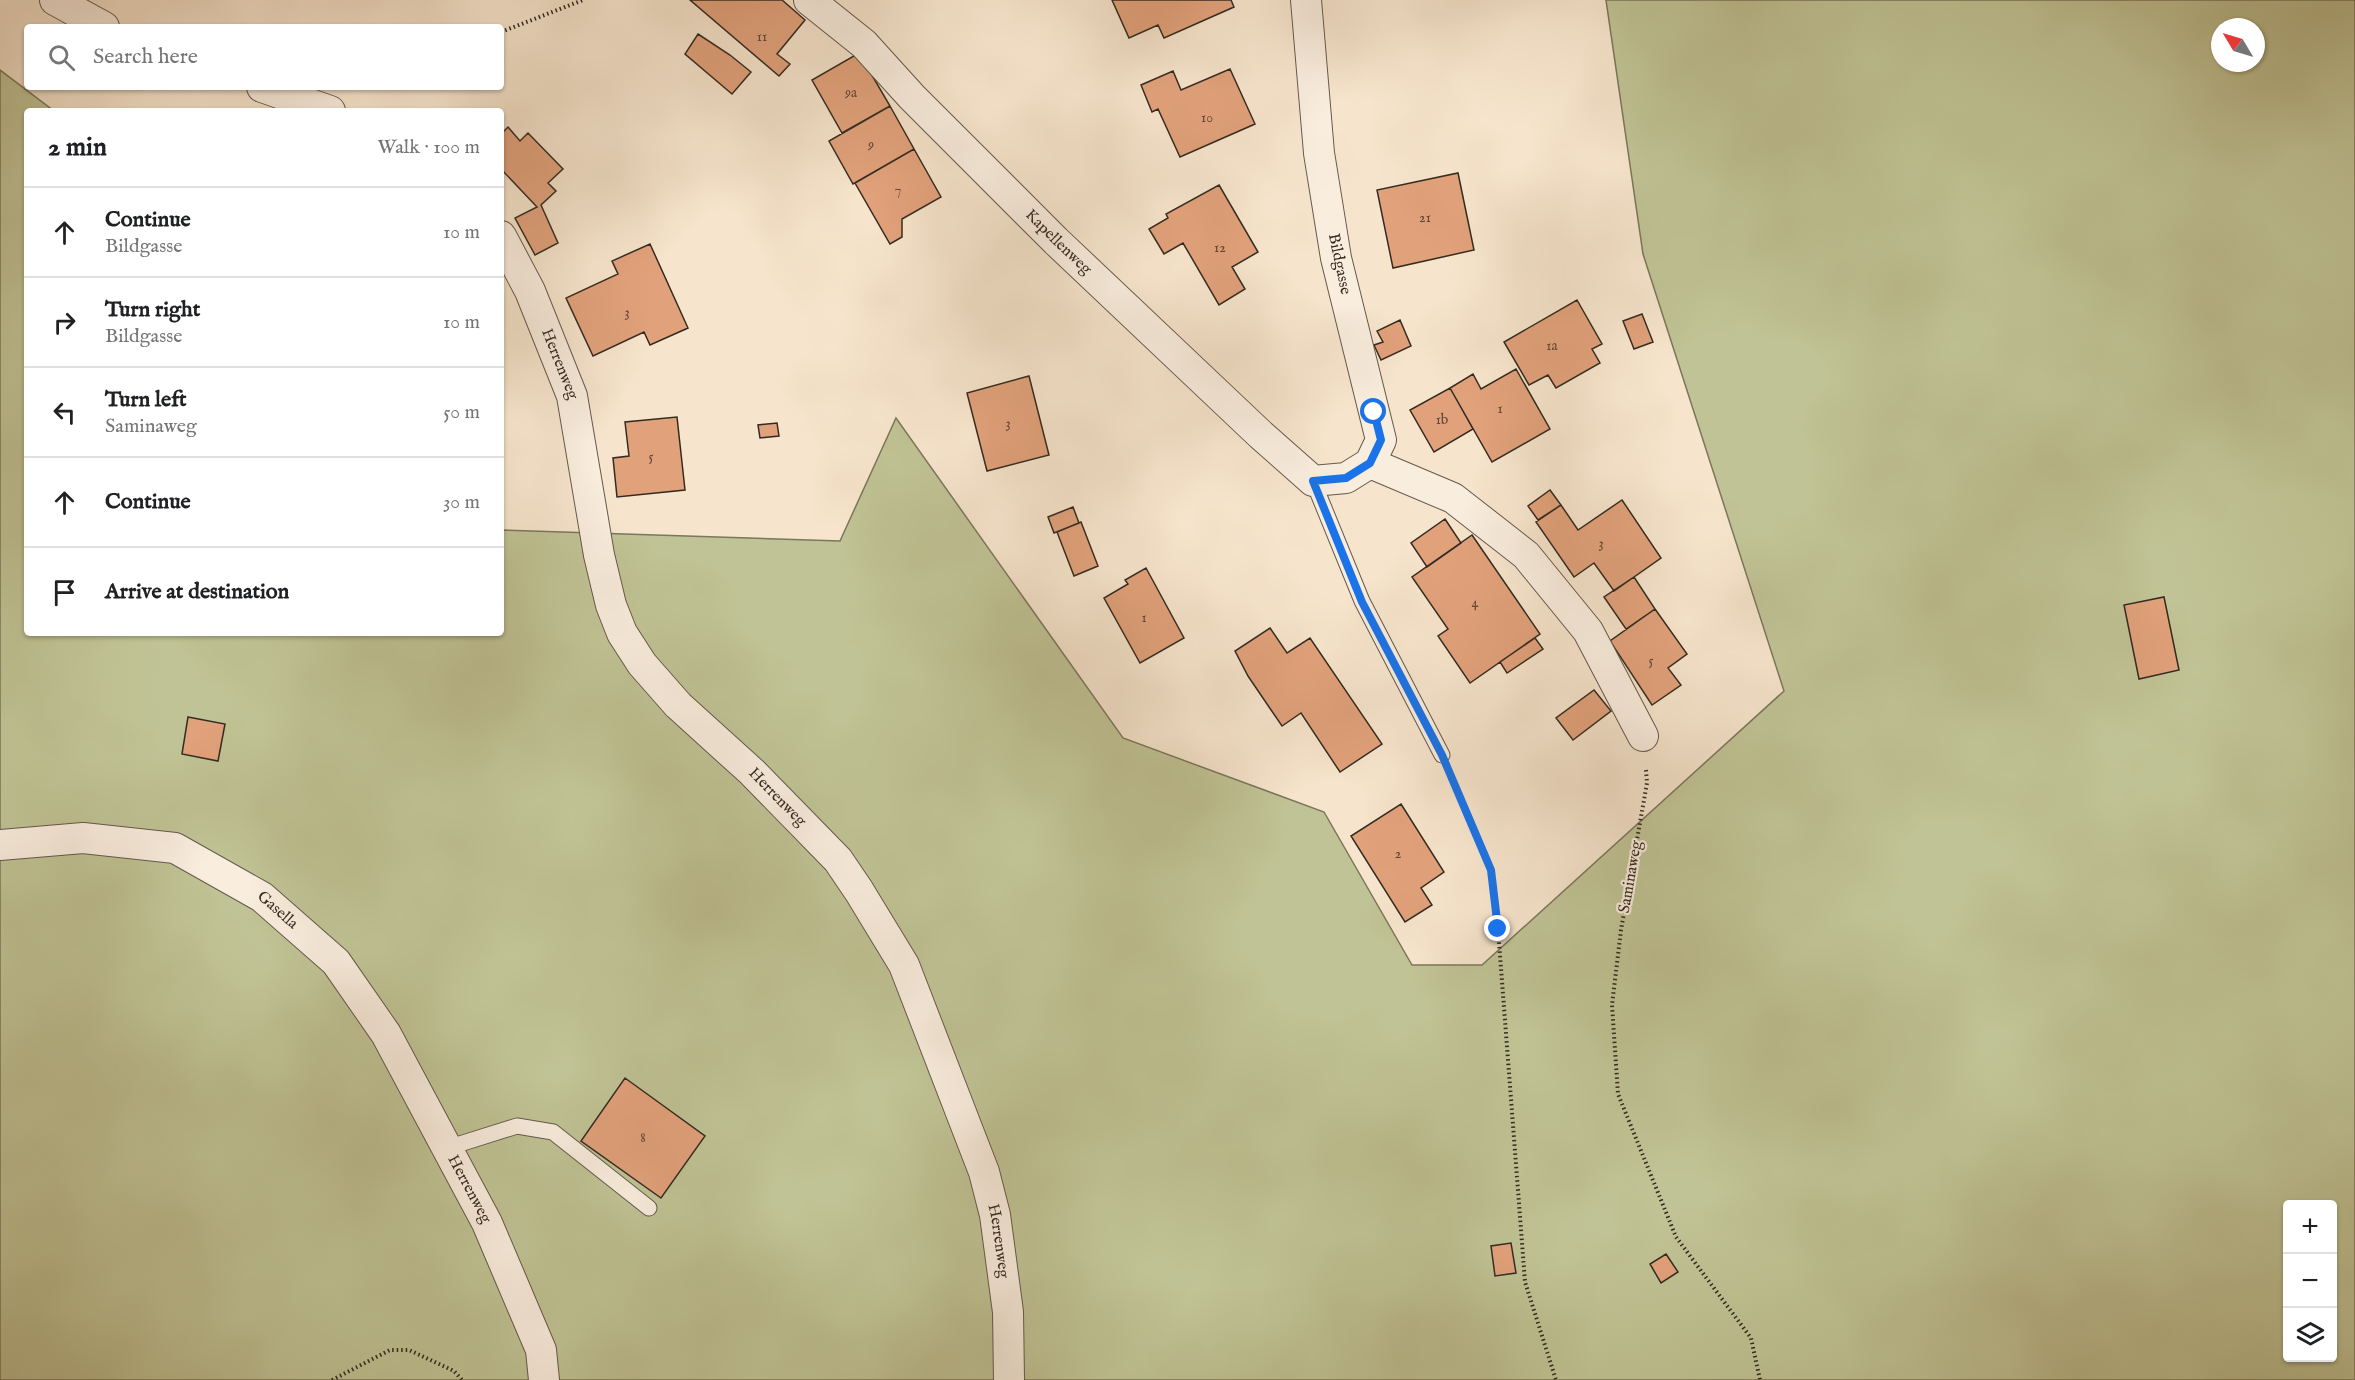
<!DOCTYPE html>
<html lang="en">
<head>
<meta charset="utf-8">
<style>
  body { margin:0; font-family:"IM FELL English",serif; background:#f6f6f6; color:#202124 }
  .controls { position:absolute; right:18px; bottom:18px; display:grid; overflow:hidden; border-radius:6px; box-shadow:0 2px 4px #0004 }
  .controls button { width:54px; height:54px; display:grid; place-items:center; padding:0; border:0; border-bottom:2px solid #e0e0e0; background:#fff; color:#202124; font:30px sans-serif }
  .compass { position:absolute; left:2211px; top:18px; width:54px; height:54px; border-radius:50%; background:#fff; box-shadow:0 2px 4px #0004; rotate:308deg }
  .stop { position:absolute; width:18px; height:18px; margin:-14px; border:4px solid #1a73e8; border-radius:50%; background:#fff }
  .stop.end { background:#1a73e8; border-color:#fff; box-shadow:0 2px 6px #0008 }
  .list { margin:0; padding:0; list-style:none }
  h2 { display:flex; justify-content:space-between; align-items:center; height:78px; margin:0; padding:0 24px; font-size:26px }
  h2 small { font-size:20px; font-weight:400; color:#757577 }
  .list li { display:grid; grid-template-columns:39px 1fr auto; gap:18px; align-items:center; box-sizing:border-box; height:90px; padding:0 24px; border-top:2px solid #e0e0e0 }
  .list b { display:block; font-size:22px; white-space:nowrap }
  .list p { margin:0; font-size:20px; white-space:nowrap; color:#757577 }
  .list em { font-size:20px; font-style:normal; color:#757577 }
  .icon { flex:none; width:33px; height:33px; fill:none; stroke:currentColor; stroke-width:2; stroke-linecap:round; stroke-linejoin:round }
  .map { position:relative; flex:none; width:2355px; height:1380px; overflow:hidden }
  .search { position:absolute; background:#fff; box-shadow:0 2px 4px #0004; left:24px; top:24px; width:480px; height:66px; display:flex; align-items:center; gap:15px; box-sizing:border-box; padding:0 21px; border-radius:6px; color:#757577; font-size:22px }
  .panel { position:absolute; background:#fff; box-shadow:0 2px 4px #0004; left:24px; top:108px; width:480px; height:528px; border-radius:6px }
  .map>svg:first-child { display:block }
  .green { fill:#c0c395; stroke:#7a775b; stroke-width:1.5; fill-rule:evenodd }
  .building { fill:#e1a17b; stroke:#332b21; stroke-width:1.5 }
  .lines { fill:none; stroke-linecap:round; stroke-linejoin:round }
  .service-casing { stroke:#64594c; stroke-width:17 }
  .minor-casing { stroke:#64594c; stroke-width:32 }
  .path { stroke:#332b21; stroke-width:4; stroke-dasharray:1.5 3; stroke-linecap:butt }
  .service { stroke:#f9edde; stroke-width:15 }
  .minor { stroke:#f9edde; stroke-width:30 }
  .route { stroke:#1a73e8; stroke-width:8 }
  .labels { text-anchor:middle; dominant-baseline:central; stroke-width:4.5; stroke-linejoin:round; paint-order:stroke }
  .number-label { font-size:14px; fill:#5e4838 }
  .street-label { font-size:16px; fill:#332b21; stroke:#f9edde }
</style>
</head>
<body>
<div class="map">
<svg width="2355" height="1380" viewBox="0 0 2355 1380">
  <rect width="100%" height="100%" fill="#f6e4cc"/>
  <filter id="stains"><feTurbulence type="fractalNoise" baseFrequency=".00333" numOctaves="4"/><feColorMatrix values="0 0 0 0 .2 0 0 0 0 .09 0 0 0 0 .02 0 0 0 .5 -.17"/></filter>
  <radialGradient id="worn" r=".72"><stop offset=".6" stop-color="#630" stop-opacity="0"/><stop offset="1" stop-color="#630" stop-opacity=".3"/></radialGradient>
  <path class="green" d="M1606,0H2355V1380H0V70L54,111H27V633H501V530L840,541L896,418L1123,738L1324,812L1412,965H1482L1784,691L1643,254ZM2220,27H2256V63H2220ZM2288,1204H2332V1358H2288Z"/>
  <path class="building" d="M690,0H782L805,20L777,54L790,64L779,76Z
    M1112,0H1231L1234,7L1164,38L1158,25L1129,38Z
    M698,34L730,55L751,72L732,94L685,54Z
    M859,53L890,106L842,133L812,80Z
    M1230,69L1255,124L1180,157L1158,109L1152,112L1141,85L1173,71L1181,90Z
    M890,106L914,149L853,184L829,141Z
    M508,127L520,141L528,133L563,169L548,183L556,191L541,205L558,243L535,255L515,218L537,207L501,169V134Z
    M914,149L941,197L902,219V237L890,244L855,183Z
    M1458,173L1474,250L1393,268L1377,190Z
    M1219,185L1258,252L1232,267L1245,289L1219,305L1183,243L1164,254L1149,229L1168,218L1166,214Z
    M650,244L688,328L650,345L644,332L593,356L566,298L618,274L612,261Z
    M1577,300L1602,344L1592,349L1600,363L1556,388L1548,375L1529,385L1504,342Z
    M1642,314L1653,342L1634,349L1623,321Z
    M1400,320L1411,346L1381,360L1374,345L1383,342L1377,331Z
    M1516,369L1550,429L1492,462L1450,388L1473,374L1481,389Z
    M1029,376L1049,455L987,471L967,393Z
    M1450,388L1473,429L1434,452L1410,410Z
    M677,417L685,490L617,497L613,458L629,456L625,422Z
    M777,423L779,436L760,438L758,425Z
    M1550,490L1561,505L1538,520L1528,506Z
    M1622,500L1661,558L1614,591L1594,563L1574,577L1536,522L1561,505L1578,530Z
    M1073,507L1079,523L1054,533L1048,517Z
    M1445,519L1461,543L1427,567L1411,543Z
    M1081,522L1098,566L1074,576L1057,532Z
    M1472,535L1540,634L1470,683L1438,636L1448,629L1412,577Z
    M1146,568L1184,638L1140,663L1104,598L1128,584L1125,580Z
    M1634,577L1655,609L1626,629L1604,597Z
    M2164,597L2179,670L2139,679L2124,605Z
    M1655,609L1687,654L1668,668L1681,685L1652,705L1610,641Z
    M1270,628L1287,653L1310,638L1382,744L1340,772L1301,713L1282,726L1248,676L1235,651Z
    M1535,638L1543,649L1507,673L1500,662Z
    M1594,690L1611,711L1573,740L1556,718Z
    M188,717L225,724L218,761L182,754Z
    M1401,804L1444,872L1421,888L1432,905L1405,922L1351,836Z
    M625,1078L705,1136L661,1198L581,1141Z
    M1511,1243L1516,1273L1495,1276L1491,1246Z
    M1666,1254L1678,1272L1661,1283L1650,1264Z"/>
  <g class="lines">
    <g class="service-casing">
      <path id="service" d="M1313,481L1362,601L1442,755
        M447,1148L517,1126L553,1132L649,1208"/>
    </g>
    <g class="minor-casing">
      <g id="minor">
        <path d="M55,0L104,27"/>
        <path id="s1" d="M809,0L864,44L912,97L1056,241L1261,435L1313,481L1346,478L1370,463L1381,440L1336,258L1319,153L1306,0"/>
        <path d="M262,87L330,111"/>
        <path id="s2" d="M501,236L530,291L572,396L599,555L611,605L622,633L642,664L678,705L752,772L838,860L859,891L904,965L984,1172L995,1215L1008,1312L1009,1380"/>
        <path d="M1370,463L1453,498L1526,555L1588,631L1643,736"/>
        <path id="s3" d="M0,845L83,838L175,848L262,897L336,962L386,1034L487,1223L541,1350L544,1380"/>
      </g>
    </g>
    <path class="path" d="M501,32L583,0
      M1646,770L1647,783L1621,930L1612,1005L1618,1094L1676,1237L1751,1338L1760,1380
      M1452,780L1491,870L1498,929L1525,1282L1556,1380
      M332,1380L390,1350H409L454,1371L462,1380"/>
    <use href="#service" class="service"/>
    <use href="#minor" class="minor"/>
  </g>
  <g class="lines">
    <path class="route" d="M1374,412L1381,440L1370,463L1346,478L1313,481L1362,602L1442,755L1491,870L1498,929"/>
  </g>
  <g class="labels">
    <g class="number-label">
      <text x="762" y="37">11</text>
      <text x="851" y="93">9a</text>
      <text x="1207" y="118">10</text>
      <text x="871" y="145">9</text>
      <text x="898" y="190">7</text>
      <text x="1425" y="218">21</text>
      <text x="1220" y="248">12</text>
      <text x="627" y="313">3</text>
      <text x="1552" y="346">1a</text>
      <text x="1500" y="409">1</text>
      <text x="1442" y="420">1b</text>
      <text x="1008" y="424">3</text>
      <text x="651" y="457">5</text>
      <text x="1601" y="544">3</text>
      <text x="1475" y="603">4</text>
      <text x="1144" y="618">1</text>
      <text x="1651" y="661">5</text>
      <text x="1398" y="854">2</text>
      <text x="643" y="1138">8</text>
    </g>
    <g class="street-label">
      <text stroke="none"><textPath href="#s1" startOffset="348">Kapellenweg</textPath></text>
      <text transform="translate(1339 264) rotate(78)">Bildgasse</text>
      <text stroke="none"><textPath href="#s2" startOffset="141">Herrenweg</textPath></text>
      <text stroke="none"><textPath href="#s2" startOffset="645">Herrenweg</textPath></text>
      <text transform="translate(1631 877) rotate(-80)">Saminaweg</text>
      <text stroke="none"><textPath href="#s3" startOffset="296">Gasella</textPath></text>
      <text stroke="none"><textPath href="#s3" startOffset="638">Herrenweg</textPath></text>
      <text stroke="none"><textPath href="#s2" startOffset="1149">Herrenweg</textPath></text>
    </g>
  </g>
  <rect width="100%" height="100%" filter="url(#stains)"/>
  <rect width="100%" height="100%" fill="url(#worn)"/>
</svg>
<div class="controls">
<button>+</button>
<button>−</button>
<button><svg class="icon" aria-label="layers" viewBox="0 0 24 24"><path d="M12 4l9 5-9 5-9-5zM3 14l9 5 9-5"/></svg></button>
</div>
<svg class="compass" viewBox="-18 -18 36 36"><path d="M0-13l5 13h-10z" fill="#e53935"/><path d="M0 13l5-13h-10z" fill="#757577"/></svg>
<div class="stop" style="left:1374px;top:412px"></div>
<div class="stop end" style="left:1498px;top:929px"></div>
<div class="search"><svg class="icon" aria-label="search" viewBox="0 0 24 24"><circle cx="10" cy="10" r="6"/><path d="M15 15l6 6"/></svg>Search here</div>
<section class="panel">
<h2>2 min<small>Walk · 100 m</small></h2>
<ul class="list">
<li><svg class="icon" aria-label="ahead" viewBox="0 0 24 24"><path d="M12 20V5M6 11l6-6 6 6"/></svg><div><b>Continue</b><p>Bildgasse</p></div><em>10 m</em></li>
<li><svg class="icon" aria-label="right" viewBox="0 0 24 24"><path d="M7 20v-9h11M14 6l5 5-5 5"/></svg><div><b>Turn right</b><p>Bildgasse</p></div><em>10 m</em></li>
<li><svg class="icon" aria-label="left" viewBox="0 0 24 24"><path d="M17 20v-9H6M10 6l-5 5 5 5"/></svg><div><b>Turn left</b><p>Saminaweg</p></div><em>50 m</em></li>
<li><svg class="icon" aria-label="ahead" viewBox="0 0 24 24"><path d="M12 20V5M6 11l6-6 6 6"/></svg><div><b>Continue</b></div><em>30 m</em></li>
<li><svg class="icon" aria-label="arrive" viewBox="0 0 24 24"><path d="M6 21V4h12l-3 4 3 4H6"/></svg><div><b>Arrive at destination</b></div></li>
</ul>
</section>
</div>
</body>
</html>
